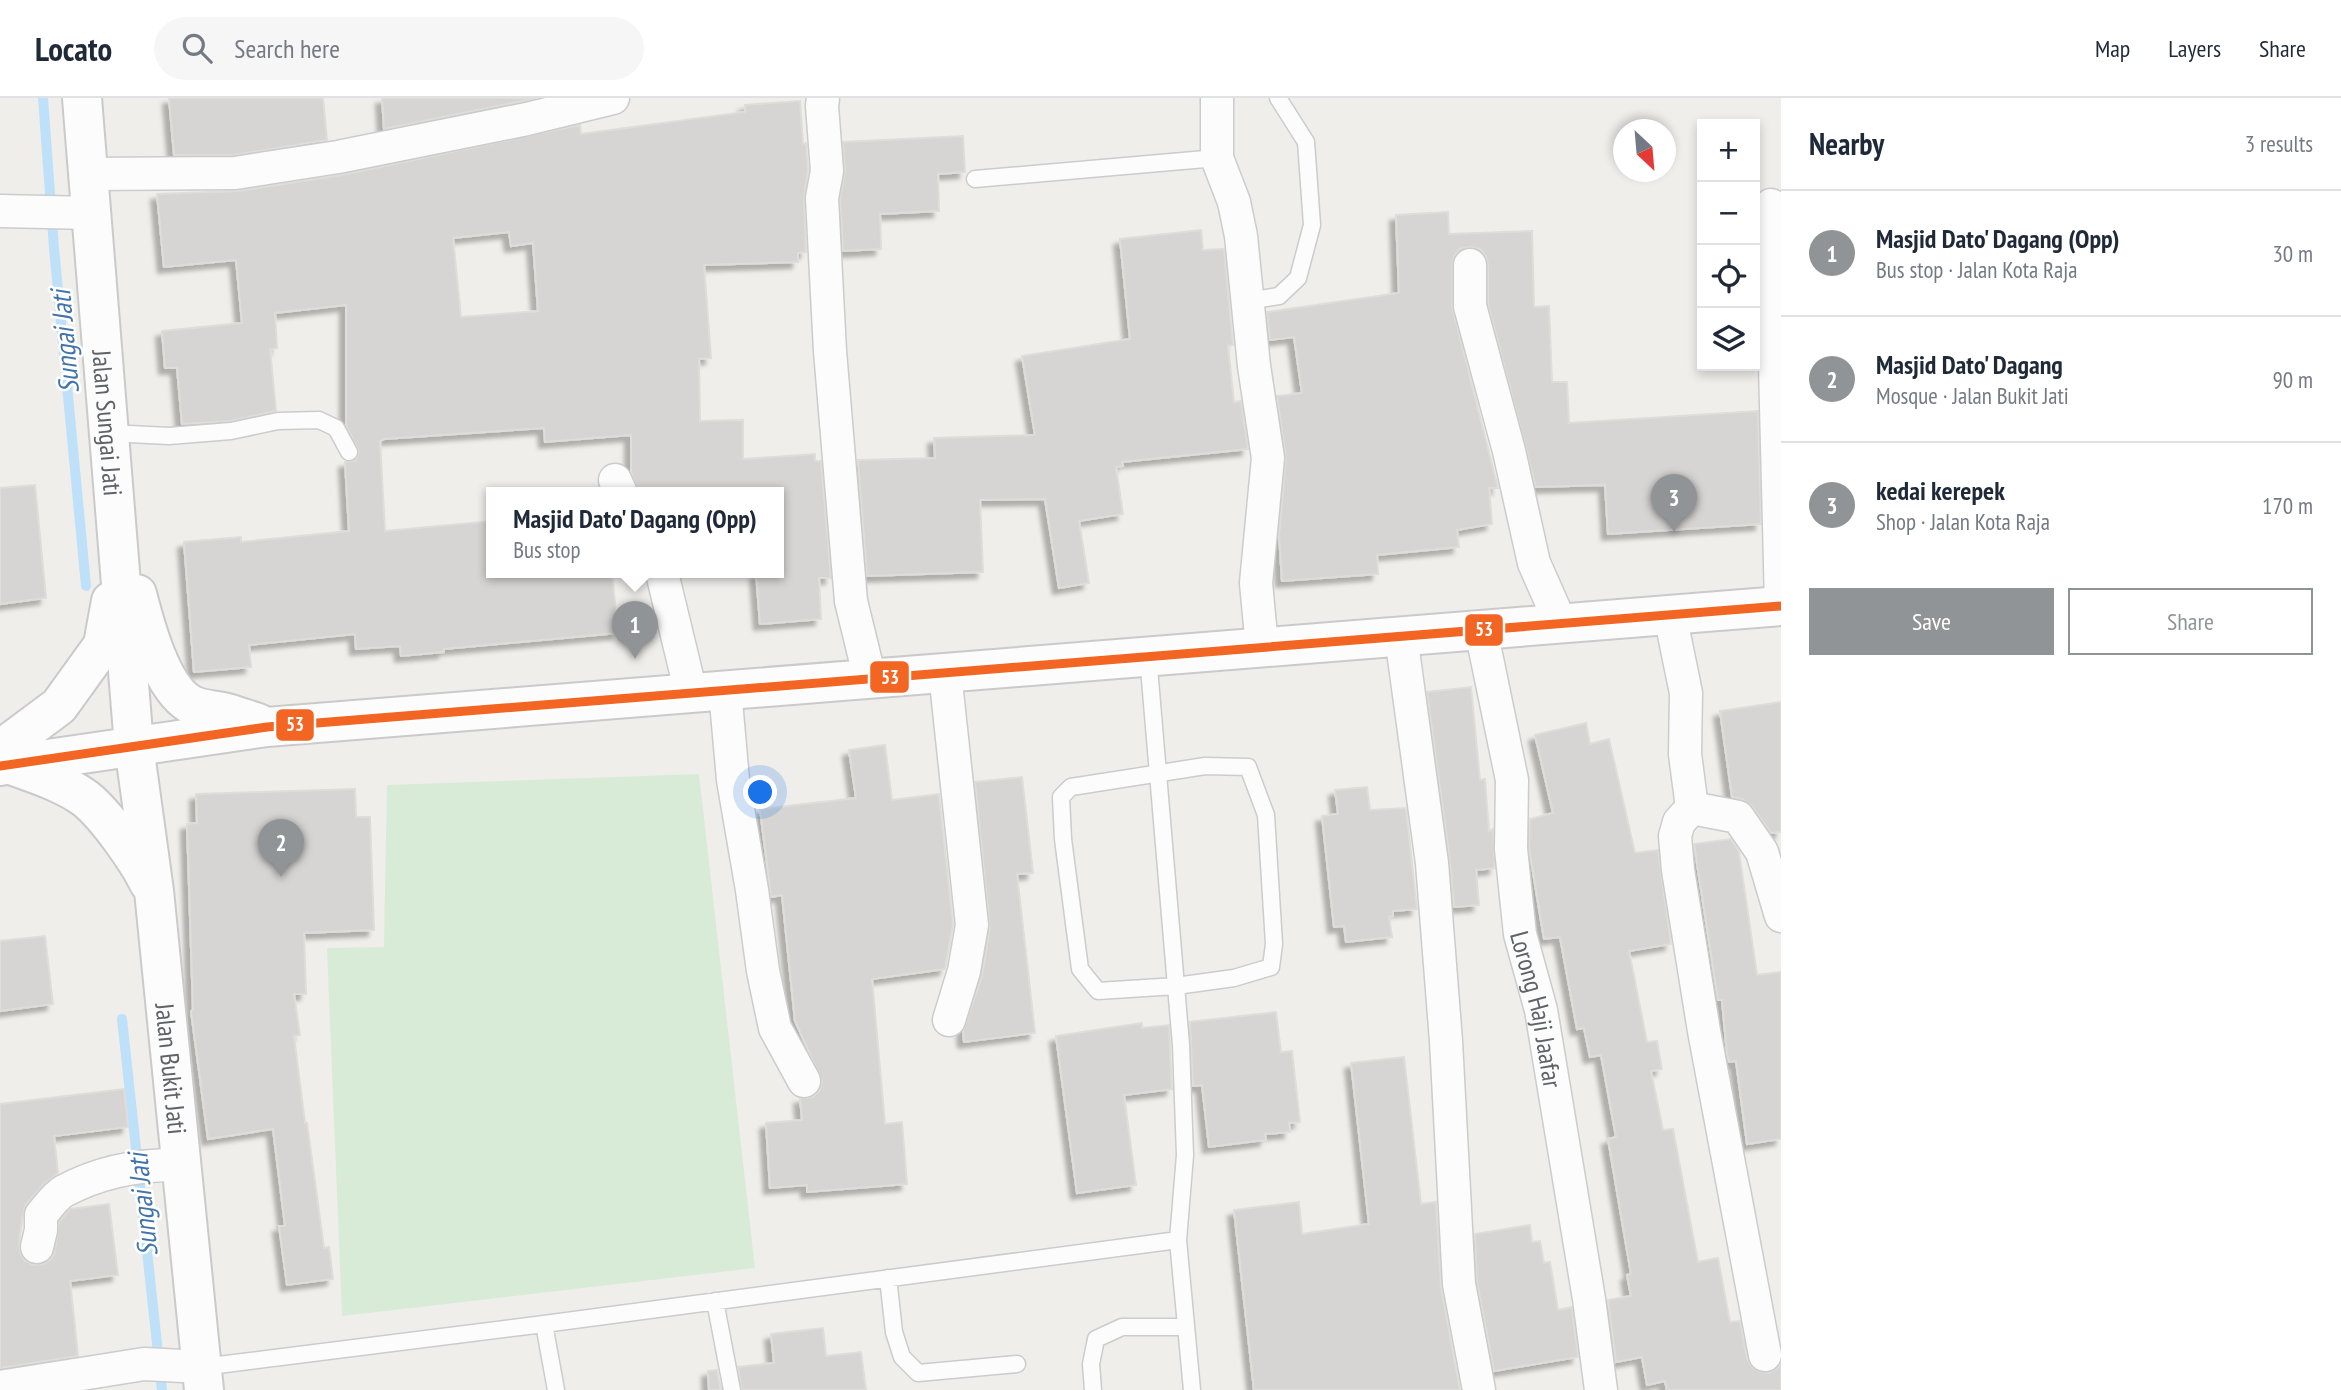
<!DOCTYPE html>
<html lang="en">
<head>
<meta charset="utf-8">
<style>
  body { margin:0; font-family:"PT Sans Narrow",sans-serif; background:#f6f6f7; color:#1f2937 }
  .controls { position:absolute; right:21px; top:21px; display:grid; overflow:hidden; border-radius:0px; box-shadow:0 4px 10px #0003 }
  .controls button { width:63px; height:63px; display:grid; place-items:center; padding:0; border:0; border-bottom:2px solid #e0e1e3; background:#fff; color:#1f2937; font:35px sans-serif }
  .compass { position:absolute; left:1613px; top:21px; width:63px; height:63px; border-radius:50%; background:#fff; box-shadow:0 4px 10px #0003; rotate:154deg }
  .you { position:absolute; left:761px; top:695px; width:24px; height:24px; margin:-18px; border:5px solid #fff; border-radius:50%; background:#1a73e8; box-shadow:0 0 0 10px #1a73e833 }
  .badge { display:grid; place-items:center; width:46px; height:46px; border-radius:50%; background:#919496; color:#fff; font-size:23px; font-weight:700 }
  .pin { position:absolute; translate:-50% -58px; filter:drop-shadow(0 2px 4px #0008) }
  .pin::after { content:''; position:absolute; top:37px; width:24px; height:21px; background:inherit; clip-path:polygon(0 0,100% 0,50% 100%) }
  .popup { position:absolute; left:486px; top:389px; width:298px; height:91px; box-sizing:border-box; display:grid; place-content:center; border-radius:0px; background:#fff; filter:drop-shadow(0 2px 5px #0005); font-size:23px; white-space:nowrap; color:#747a83 }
  .popup b { font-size:26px; color:#1f2937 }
  .popup::after { content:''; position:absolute; left:50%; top:100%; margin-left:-14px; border:14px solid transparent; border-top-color:#fff }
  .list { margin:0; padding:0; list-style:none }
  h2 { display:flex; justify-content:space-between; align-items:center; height:91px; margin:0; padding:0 28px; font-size:30px }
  h2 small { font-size:23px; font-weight:400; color:#747a83 }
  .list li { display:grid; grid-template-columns:46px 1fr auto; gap:21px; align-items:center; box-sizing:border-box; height:126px; padding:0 28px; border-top:2px solid #e0e1e3 }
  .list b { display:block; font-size:26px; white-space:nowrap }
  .list p { margin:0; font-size:23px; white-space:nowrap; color:#747a83 }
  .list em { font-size:23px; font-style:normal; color:#747a83 }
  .actions { display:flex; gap:14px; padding:21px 28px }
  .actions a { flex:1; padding:16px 0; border:2px solid #919496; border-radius:0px; text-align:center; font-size:24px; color:#919496 }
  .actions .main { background:#919496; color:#fff }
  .icon { flex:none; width:38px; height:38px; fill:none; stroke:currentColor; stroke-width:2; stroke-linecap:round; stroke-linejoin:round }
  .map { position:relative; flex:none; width:1781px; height:1292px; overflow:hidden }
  header { display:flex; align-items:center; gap:42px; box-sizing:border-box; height:98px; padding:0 35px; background:#fff; border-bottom:2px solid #e0e1e3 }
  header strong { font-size:33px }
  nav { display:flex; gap:38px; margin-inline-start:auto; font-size:24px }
  .search { width:490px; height:63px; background:#f6f6f7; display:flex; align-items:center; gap:18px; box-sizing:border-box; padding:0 24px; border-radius:38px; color:#747a83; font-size:26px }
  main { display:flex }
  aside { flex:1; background:#fff }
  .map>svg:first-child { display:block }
  .green { fill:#d8ebd6 }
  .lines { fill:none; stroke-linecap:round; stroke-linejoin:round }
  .stream { stroke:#bfe0f9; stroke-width:10 }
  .building { fill:#d6d5d3; stroke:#deddd9; stroke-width:2; fill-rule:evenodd; filter:url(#shadow) }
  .lane-casing { stroke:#cbcccc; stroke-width:19 }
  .street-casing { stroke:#cbcccc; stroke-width:35 }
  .secondary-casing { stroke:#cacacb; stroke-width:42 }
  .lane { stroke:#fdfcfc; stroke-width:16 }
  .street { stroke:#fdfcfc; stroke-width:32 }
  .secondary { stroke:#fdfcfc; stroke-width:38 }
  .bus-1-casing { stroke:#fff; stroke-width:14 }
  .bus-1 { stroke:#f26522; stroke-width:9 }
  .labels { text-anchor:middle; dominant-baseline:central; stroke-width:5; stroke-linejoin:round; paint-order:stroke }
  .street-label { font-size:26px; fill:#5f6368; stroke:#fff }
  .water-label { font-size:28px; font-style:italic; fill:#4174aa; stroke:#fff }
  .line-badge { stroke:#fff; stroke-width:2.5 }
  .badge-label { font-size:19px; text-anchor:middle; font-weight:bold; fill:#fff }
</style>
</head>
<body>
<header>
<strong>Locato</strong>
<div class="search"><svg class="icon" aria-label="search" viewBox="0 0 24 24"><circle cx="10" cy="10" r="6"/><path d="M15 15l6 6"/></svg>Search here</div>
<nav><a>Map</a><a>Layers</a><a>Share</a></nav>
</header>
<main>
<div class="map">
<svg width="1781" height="1292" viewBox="0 0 1781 1292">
  <defs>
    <filter id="shadow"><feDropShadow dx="-6" dy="6" stdDeviation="2" flood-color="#0004"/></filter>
  </defs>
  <rect width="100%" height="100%" fill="#efeeea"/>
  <path class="green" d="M699,676L755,1170L342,1218L327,850L384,849L387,687Z"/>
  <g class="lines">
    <path class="stream" d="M43,0L54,150L86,488
      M122,921L162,1292"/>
  </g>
  <path class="building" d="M169,0H323L327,42L234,57H174Z
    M382,0H536L384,31Z
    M800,3L803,46L806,45L808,72L804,101L806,154L798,155V164L704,167L711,260L699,261L700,323L743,322V361L815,356V363H821L831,480H819L821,521L760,526L756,475H779V395H639L631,374V337L545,344L544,330L384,341L380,343L385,433L492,423V475H612L618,535L444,551V554L401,558L400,548L356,551L355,536L249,547L251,569L194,574L184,444L241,439V444L349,433L345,364L355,363L359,354L346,327V207L275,215L277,250L270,251L276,313L229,323L182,326L177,270H165L162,233L242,225L236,162L164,169L157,96L238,93L342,77L580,27L581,36L745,14V7ZM509,134L511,148L533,145L538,213L461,219L453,140Z
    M963,38L965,74L938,76L939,113L880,116L881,151L843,153L840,101L845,72L843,44Z
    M1448,114L1449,136L1532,133L1534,209L1549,208L1552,284H1567L1569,325L1758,313L1761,426L1608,436L1605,387L1536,389L1488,206V167L1486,158L1480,151L1469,149L1460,151L1454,158L1452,167V208L1498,390H1489L1492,426L1457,432L1459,449L1377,457L1378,476L1282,483L1279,437L1286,361L1277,298L1302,295L1294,239L1270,242L1267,214L1399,195L1396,117Z
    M1201,132L1203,152L1224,151L1233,247L1228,248L1234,304L1241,303L1248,351L1122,364L1123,368L1116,369L1123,416L1079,423L1089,485L1059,490L1045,401L980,402L983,474L867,478L858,362L935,360L934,340L1035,337L1022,258L1130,241L1120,141Z
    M35,387L46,500L0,506V390Z
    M1471,589L1480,682L1485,681L1489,733L1493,731L1495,770L1476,772L1479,807L1454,809L1450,763L1427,594Z
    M1781,604V734L1771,735L1752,708L1742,701L1732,699L1720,613Z
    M1586,625L1590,646L1609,641L1635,755L1658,752L1671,846L1629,853L1647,944L1657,943L1662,971L1651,973L1663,1032L1673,1031L1698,1164L1718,1160L1730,1224L1740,1223L1747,1261L1752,1269L1760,1274L1769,1275L1776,1271L1781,1265V1292H1667L1665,1283L1647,1287L1642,1259L1616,1264L1608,1202L1631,1198L1627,1177L1631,1176L1608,1041L1616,1039L1601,957L1590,959L1584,930L1577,931L1560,839L1544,841L1529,750L1530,721L1553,715L1535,637Z
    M885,647L892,702L939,696L953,826L945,871L872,881L885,1026L902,1024L907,1086L807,1094V1087L770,1090L766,1025L802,1022L800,1000L813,999L820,992L822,983L795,923L782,797L771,799L760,711L856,700L849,652Z
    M1022,679L1033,775L1017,776L1035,935L964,944L963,933L982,878L990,830L975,684Z
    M1367,689L1370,712L1406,710L1417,811L1393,813V818L1389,819L1392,839L1346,844L1344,828L1334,829L1322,718L1338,716L1335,692Z
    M355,691L356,719H370L374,832L304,835L306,896H294L300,937L294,938L305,1025H307L324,1150L329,1149L333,1181L287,1187L279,1128H285L273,1031L208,1041L191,913L193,912L187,726L197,725L196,696Z
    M1731,741L1739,754L1757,877L1781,874V1041L1747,1046L1736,963L1729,964L1727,956L1722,902H1718L1694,746Z
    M45,838L53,906L0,913V843Z
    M1276,914L1281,954L1292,953L1300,1024L1289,1025L1290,1034L1265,1036L1266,1042L1209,1049L1202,987L1193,988L1190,924Z
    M1142,925V930L1169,927L1172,991L1124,997L1136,1087L1077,1095L1056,938Z
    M1404,959L1421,1106L1436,1104L1441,1189L1460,1292H1254L1234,1112L1299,1104L1302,1136L1369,1126L1351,965Z
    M124,991L128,1029L54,1038L58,1075L45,1085L26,1106L23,1116L19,1145L20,1155L25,1163L33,1167L43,1166L51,1161L55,1154L59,1124L70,1111L109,1106L118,1177L70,1183L78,1258L0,1270V1006Z
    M1530,1127L1532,1144L1540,1143L1544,1165L1550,1164L1558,1212L1572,1209L1578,1259L1494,1273L1477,1184L1475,1136Z
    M823,1230L826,1258L861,1254L866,1292H742L738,1269L774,1265L771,1236Z
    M717,1272L721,1292H709L708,1273Z"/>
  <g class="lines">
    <g class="lane-casing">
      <path id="lane" d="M975,81L1217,60
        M1247,203L1279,198L1298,180L1312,127L1306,44L1278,0
        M109,335L169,338L231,333L278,323L319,322L336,330L349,354
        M1148,558L1181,947L1185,1057L1178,1142L1192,1292
        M1205,668L1248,669L1266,717L1274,846L1271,869L1234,880L1176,888L1098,893L1080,871L1063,741L1061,699L1071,689Z
        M888,1180L894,1234L902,1259L918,1275L1017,1266
        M715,1203L732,1292
        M544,1226L556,1292
        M202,1269L544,1226L1178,1142
        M1093,1292L1091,1266L1096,1241L1122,1229H1186"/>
    </g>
    <g class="street-casing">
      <g id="street">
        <path d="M823,0L822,8L827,73L822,100L830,253L851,503L870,581"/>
        <path d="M1217,0V60L1234,104L1241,138L1254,268L1268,360L1256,485L1262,549"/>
        <path d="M88,76L235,75L338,59L527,21L613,0"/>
        <path d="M1771,107L1781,507"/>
        <path d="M0,113L91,115"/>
        <path d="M1470,167V208L1509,353L1534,465L1561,526"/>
        <path d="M615,382L621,395"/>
        <path d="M662,475L691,595"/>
        <path d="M1670,517L1686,595L1685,656L1692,710L1738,719L1762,754L1781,818"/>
        <path id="s1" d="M1481,532L1512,682L1511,751L1520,836L1541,912L1589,1201L1601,1292"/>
        <path d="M1401,538L1432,765L1446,943L1459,1186L1479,1292"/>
        <path d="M945,575L972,827L964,873L949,922"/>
        <path d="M725,592L733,682L752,792L763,873L775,930L804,983"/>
        <path d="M1692,710L1679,724L1675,738L1678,772L1704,933L1765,1257"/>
        <path d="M37,1149L41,1132V1117C48,1109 55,1098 64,1093C101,1073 140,1066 181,1067"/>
        <path d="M0,1289L144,1266L202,1269"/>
      </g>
    </g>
    <g class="secondary-casing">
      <g id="secondary">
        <path id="s2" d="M82,0L134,648L154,793L204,1292"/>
        <path d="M137,496C145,527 161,589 190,606C200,612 216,612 227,615C238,618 248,622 258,625"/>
        <path d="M0,652L59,608L103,547L111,503"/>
        <path d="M11,667C35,676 65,685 86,701C106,717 138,762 149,785"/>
        <path d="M0,668L267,629L1781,508"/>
      </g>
    </g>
    <use href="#lane" class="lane"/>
    <use href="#street" class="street"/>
    <use href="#secondary" class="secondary"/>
    <g class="bus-1-casing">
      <path id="bus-1" d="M0,668L267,629L1781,508"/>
    </g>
    <use href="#bus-1" class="bus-1"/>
  </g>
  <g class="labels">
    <g class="street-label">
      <text stroke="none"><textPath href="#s2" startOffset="326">Jalan Sungai Jati</textPath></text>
      <text stroke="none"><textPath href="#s1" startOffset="385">Lorong Haji Jaafar</textPath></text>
      <text stroke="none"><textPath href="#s2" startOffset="975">Jalan Bukit Jati</textPath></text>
    </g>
    <g class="water-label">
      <text transform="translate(64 244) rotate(-95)">Sungai Jati</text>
      <text transform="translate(142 1107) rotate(-96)">Sungai Jati</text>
    </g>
  </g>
  <g class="line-badge">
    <rect x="1464" y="515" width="40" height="34" rx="7" fill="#f26522"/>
    <rect x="869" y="562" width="41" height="34" rx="7" fill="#f26522"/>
    <rect x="275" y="610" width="40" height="34" rx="7" fill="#f26522"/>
  </g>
  <g class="badge-label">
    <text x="1484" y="538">53</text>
    <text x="890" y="586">53</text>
    <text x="295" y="633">53</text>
  </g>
</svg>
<div class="controls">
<button>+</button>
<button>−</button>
<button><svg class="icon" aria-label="locate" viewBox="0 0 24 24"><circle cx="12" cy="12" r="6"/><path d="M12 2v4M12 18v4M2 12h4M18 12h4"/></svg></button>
<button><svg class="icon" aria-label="layers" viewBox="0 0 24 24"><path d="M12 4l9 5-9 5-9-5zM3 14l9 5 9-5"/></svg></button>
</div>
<svg class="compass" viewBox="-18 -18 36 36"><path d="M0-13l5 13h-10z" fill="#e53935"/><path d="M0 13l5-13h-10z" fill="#747a83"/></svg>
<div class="you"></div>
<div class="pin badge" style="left:635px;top:561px">1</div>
<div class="popup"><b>Masjid Dato' Dagang (Opp)</b>Bus stop</div>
<div class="pin badge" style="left:281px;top:779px">2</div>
<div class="pin badge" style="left:1674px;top:434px">3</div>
</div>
<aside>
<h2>Nearby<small>3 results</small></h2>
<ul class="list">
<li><span class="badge">1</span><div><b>Masjid Dato' Dagang (Opp)</b><p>Bus stop · Jalan Kota Raja</p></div><em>30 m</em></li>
<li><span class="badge">2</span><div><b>Masjid Dato' Dagang</b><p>Mosque · Jalan Bukit Jati</p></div><em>90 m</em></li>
<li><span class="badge">3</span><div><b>kedai kerepek</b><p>Shop · Jalan Kota Raja</p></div><em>170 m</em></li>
</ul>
<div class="actions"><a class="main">Save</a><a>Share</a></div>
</aside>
</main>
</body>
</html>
